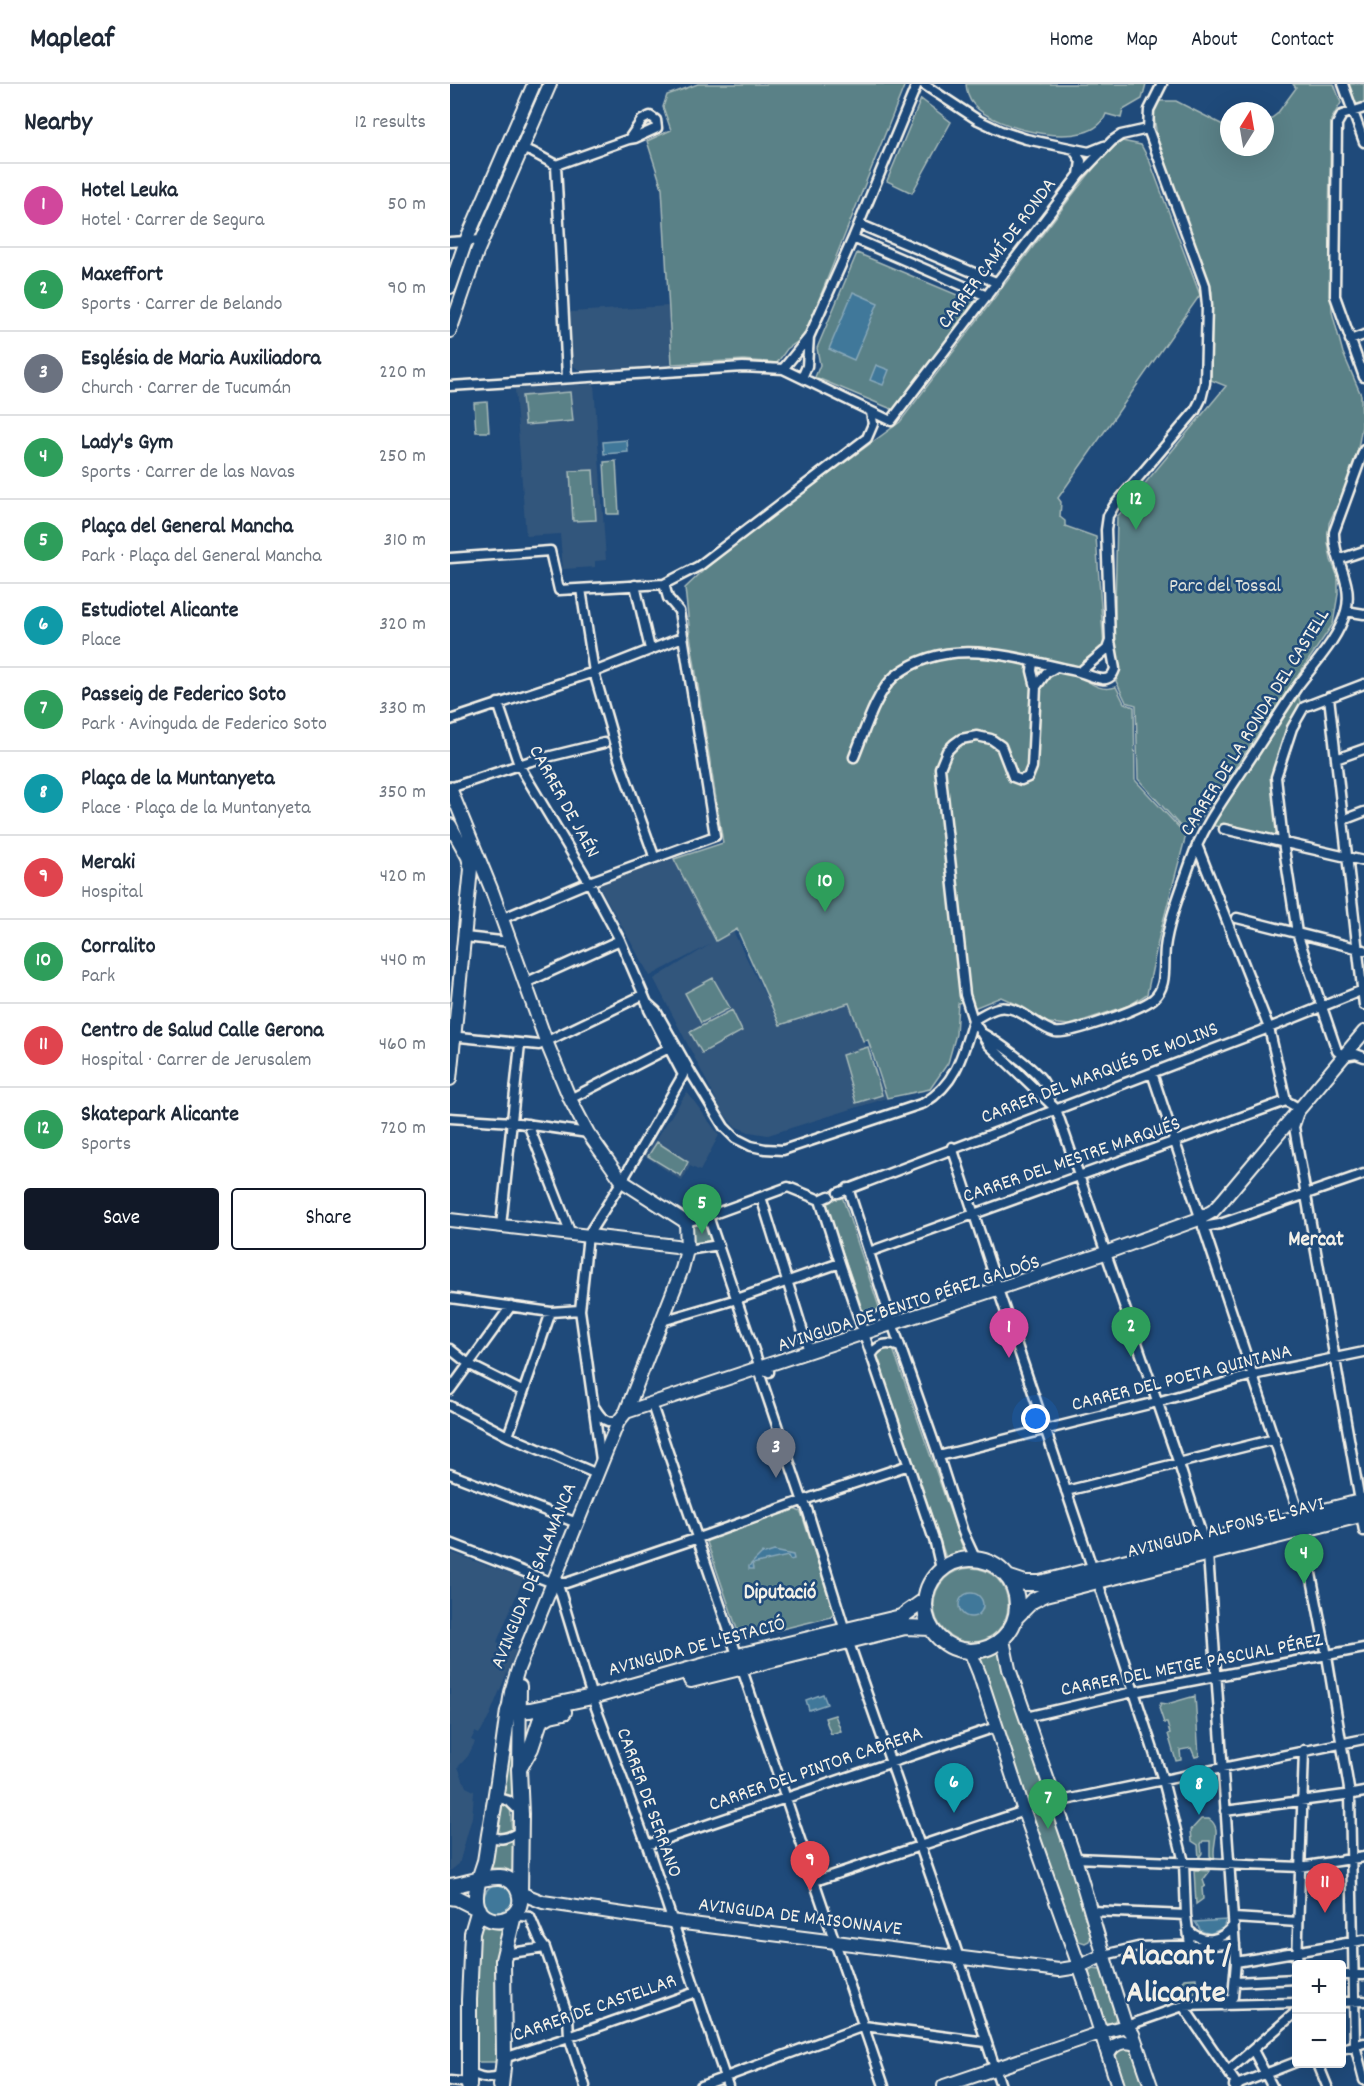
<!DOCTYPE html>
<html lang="en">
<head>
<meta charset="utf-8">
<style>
  body { margin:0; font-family:Dekko,sans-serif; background:#f6f6f7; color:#1f2937 }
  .controls { position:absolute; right:18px; bottom:18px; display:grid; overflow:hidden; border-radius:6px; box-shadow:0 6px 24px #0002 }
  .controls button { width:54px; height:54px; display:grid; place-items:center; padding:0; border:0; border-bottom:2px solid #e0e1e3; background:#fff; color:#1f2937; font:30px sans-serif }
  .compass { position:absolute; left:770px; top:18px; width:54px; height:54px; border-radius:50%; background:#fff; box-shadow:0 6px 24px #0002; rotate:11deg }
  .you { position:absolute; left:586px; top:1335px; width:21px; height:21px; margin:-15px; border:4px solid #fff; border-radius:50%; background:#1a73e8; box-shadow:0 0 0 9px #1a73e833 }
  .badge { display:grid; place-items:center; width:39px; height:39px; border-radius:50%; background:#111827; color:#fff; font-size:20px; font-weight:700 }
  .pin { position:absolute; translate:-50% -50px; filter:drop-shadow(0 2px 3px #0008) }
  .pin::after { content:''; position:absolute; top:32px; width:21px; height:18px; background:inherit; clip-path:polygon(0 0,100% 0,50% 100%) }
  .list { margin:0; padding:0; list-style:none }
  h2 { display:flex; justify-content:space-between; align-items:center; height:78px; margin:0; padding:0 24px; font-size:26px }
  h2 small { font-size:20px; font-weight:400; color:#747a83 }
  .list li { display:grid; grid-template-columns:39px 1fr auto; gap:18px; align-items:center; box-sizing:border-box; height:84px; padding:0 24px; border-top:2px solid #e0e1e3 }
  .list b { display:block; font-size:22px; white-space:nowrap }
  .list p { margin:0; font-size:20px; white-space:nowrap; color:#747a83 }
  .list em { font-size:20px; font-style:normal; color:#747a83 }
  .actions { display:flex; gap:12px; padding:18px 24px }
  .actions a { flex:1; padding:14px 0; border:2px solid #111827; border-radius:6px; text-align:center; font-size:21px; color:#111827 }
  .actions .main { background:#111827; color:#fff }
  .map { position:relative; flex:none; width:914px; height:2002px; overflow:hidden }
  header { display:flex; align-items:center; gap:36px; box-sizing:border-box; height:84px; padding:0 30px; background:#fff; border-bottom:2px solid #e0e1e3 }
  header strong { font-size:28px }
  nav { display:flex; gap:33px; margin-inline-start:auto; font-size:21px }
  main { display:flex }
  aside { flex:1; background:#fff }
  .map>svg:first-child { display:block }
  .built { fill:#33567c }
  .green { fill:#5a8187; stroke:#a7b9b8; stroke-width:1.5 }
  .water { fill:#40789a; stroke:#88a8b9; stroke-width:1.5 }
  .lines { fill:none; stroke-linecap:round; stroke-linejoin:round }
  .street-casing { stroke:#f4f1e8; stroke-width:13 }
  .secondary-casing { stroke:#f4f1e8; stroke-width:16 }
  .primary-casing { stroke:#f4f1e8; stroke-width:18 }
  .street { stroke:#1f4a7a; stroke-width:8 }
  .secondary { stroke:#1f4a7a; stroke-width:12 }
  .primary { stroke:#1f4a7a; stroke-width:14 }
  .labels { text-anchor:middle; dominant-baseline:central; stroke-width:5; stroke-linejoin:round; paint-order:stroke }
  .street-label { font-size:20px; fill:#f4f1e8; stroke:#1f4a7a }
  .park-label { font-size:20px; fill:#dde0d9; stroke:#1f4a7a }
  .neighbourhood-label { font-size:21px; font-weight:bold; fill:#f4f1e8; stroke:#1f4a7a }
  .town-label { font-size:32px; font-weight:bold; fill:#f4f1e8; stroke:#1f4a7a }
</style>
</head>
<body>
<header>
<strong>Mapleaf</strong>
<nav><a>Home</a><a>Map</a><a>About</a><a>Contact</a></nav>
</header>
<main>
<aside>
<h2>Nearby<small>12 results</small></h2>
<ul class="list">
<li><span class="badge" style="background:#d1479c">1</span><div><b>Hotel Leuka</b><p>Hotel · Carrer de Segura</p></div><em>50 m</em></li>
<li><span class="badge" style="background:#2e9e5b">2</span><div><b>Maxeffort</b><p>Sports · Carrer de Belando</p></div><em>90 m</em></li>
<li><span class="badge" style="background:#6b7280">3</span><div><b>Església de Maria Auxiliadora</b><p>Church · Carrer de Tucumán</p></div><em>220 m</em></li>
<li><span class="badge" style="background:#2e9e5b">4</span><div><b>Lady's Gym</b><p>Sports · Carrer de las Navas</p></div><em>250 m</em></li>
<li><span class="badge" style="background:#2e9e5b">5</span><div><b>Plaça del General Mancha</b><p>Park · Plaça del General Mancha</p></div><em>310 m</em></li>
<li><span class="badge" style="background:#0f9aa8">6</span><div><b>Estudiotel Alicante</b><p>Place</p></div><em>320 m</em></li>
<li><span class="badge" style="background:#2e9e5b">7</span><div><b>Passeig de Federico Soto</b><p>Park · Avinguda de Federico Soto</p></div><em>330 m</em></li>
<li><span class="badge" style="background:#0f9aa8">8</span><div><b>Plaça de la Muntanyeta</b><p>Place · Plaça de la Muntanyeta</p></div><em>350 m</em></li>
<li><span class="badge" style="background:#e0444e">9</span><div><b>Meraki</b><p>Hospital</p></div><em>420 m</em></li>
<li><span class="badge" style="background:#2e9e5b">10</span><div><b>Corralito</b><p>Park</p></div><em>440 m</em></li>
<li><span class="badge" style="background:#e0444e">11</span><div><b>Centro de Salud Calle Gerona</b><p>Hospital · Carrer de Jerusalem</p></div><em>460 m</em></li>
<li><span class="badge" style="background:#2e9e5b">12</span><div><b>Skatepark Alicante</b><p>Sports</p></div><em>720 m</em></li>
</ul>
<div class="actions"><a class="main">Save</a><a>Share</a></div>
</aside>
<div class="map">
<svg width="914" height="2002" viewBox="0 0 914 2002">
  <rect width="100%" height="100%" fill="#1f4a7a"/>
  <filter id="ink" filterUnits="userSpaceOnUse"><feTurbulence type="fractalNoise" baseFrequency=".0167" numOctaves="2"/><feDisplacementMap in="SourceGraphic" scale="12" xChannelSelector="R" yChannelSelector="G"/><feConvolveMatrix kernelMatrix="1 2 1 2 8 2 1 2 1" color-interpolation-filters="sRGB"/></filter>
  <g filter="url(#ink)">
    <path class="built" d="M219,222L221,281L132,287L123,282L119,232L121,228Z
      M144,300L156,476L145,477V483L113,485L110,450L76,452L65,305Z
      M216,773L218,777L224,775L266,857L283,847L330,941L399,919L437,1014L318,1051L299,1048L284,1042L272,1027L204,895L261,860L200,892L148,800Z
      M237,1008L269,1051L250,1087L240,1082L232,1097L195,1072Z
      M0,1468L73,1495L47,1558L66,1567L38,1635L29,1650L25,1648L21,1656L25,1658L18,1672L8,1683L16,1703L24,1707V1709L22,1733L9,1780L0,1787Z"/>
    <path class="green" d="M248,0H455L354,253L337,265L327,279L294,276L222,280L212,104L197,57L221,46L213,23L217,11Z
      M516,0H696L692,15L673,26L671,34L656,30C642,70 544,45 524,21C518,15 517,8 516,0Z
      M843,0H884L891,19L881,36L879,133L882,228L893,269L911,311L912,342L907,370L894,407L879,439L878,459L881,476L888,493V510L883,540L739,752L688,695L686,621L676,618L666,597C672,586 671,580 664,569L667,433L776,302L761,296L762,208L710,71L703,27L709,17H726L779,44V63H815V39L827,30L846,4Z
      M896,0H914V19L905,22Z
      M471,15L501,38L462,109L437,97Z
      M672,57L691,61L700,78L750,211L608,414L611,418L610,433L615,437V442L646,453L654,565L637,574L633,583L634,595C644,602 653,607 666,603L674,619L684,623L685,696L736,751L709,853L697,910L680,921L620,941L598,939L573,923L551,913L519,926L517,917L508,919L506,950L498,979L480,1005L437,1014L418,956L413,957L399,919L330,941L287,845L266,857L224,775L273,759L240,551L235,504L255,485L320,433L450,338L627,105L657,68Z
      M407,169L524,218L444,326L365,293L370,281L367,264Z
      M120,308L123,337L75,341L72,312Z
      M37,318L39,348H26L24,319Z
      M166,377L169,430H157L154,378Z
      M143,386L146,436L123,437L120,387Z
      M846,605L854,630L842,644L826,693L833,758L757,740Z
      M263,894L280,924L251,939L235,909Z
      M282,926L292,947L252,969L240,948Z
      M418,963L432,1011L406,1019L392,971Z
      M207,1058L238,1078L231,1092L198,1072Z
      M392,1112L430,1226L414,1230L375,1118Z
      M257,1136L265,1158L255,1161L243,1160L242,1141Z
      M442,1262L515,1470L496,1474L426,1269Z
      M344,1425L351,1428L384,1528L381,1533L295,1554L289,1551L257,1458L259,1453Z
      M484 1521a37 37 0 1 1 74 0a37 37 0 1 1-74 0Z
      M538,1567H545L549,1569L643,1848L639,1857L635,1859L626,1856L529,1575L531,1571Z
      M745,1612L749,1672L745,1673L741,1664L730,1666L731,1676L726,1677L718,1650L720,1649L717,1639H714L709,1624L711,1619L717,1620Z
      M385,1631L391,1647L381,1650L375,1634Z
      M62,1656H64L65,1719L53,1712Z
      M53,1718L60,1720L62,1749L48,1752Z
      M751,1735H759C774,1745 760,1761 765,1776L760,1772V1757H753L751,1760L752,1769L749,1774L748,1761L742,1757L741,1746Z
      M65,1753L66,1789L54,1784H41L46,1758Z
      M744,1786L760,1787L753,1796L755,1802L752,1804L753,1815L746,1820Z
      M28,1840L34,1843L53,1846L45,1877L46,1978H24Z
      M643,1885L651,1886L667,1933L662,1940L655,1938L639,1892V1888Z
      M746,1894L747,1909L736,1910L731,1905V1899L734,1895Z
      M682,1963L696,2002H673L662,1970L664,1965Z"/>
    <path class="water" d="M403,208L428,219L404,276L379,265Z
      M426,281L439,286L433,301L420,296Z
      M177,356L178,368L154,370L153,358Z
      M324,1467L343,1471L344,1475L340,1476L338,1472L302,1480L303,1485H299V1482L312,1469L315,1470Z
      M509 1521a12 12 0 1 1 24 0a12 12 0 1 1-24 0Z
      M373,1610L377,1620L359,1626L356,1616Z
      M34 1815a15 15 0 1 1 30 0a15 15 0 1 1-30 0Z
      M776,1836L773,1844L760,1850L751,1847L745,1838Z"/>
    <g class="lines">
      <g class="street-casing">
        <path id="street" d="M473,0L528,36L551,47L576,55L639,68L654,62
          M893,0L914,58
          M914,24L892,31L887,40L885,212L914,293
          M72,65L82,68L106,81L179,55L185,54L207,44L206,36L200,32L192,36L179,55
          M623,65L631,77L629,91
          M106,81L117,293
          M409,140L548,199
          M403,154L537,212
          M0,158L32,156
          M900,256L914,251
          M333,285L359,253L403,154L467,0
          M352,294L357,282L359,253
          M0,302L293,283L333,285L441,337L629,91L662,57L671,51L698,45
          M0,474L100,467L109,506L214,500L249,482L417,354L423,340L421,328
          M890,475L914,467
          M185,501L200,565
          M131,505L144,588L169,675L204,772
          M896,527L914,530
          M583,578L582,587L586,603L582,683L578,693L571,696L563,693L551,662L541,655L527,652L511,655L504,660L497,667L490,684L515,911L523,936L538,960L606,1025L729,1380L758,1470L786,1878L783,1913L774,1922
          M630,588L657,565L660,557
          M914,600L854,623L842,644L826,693L833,758L847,849L887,967L894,972L906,970L914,973
          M586,603L596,589L606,583
          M879,613L914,921
          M48,619L69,681L139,798L170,856L197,919L206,927L241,989L274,1043L285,1054L301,1062L315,1065L333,1066L474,1019C506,1000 513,970 523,936
          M0,636L144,588L233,553
          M404,673C414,649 426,608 445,592C498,549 567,575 626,587C634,589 643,594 652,595C659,596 663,591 665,585L660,557L656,446L658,432L664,422L745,327L751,315L755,299L757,221L755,201L698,45L699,26L712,0
          M886,675L914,665
          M0,704L81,677L154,659
          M893,736L914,728
          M774,745L914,777
          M747,761L819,944L836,1017
          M787,834L914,866
          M51,835L139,798L265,752L229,527L218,514L214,500
          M15,853L60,858
          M75,899L170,856
          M523,936C531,932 539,926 548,924C569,920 586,943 605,948C619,951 691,925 703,915C718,903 713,881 715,864C718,838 732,803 741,777C752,744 773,716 792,687C811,659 828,631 847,603C864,580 888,556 896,527C904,498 883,476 884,448L914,366
          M530,948C546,957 585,984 594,999C598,1004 599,1011 600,1017
          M0,952L89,961L193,911
          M702,989L850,1433L877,1572L900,1711L905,1961L914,1996
          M120,1015L219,964
          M836,1017L850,1025L844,1043L910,1417
          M0,1034L62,1038L138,1049
          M78,1040L121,1150
          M502,1063L548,1204
          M398,1104L442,1239L487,1367L513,1448L525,1474
          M388,1109L819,944L913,906
          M311,1113L359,1267
          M370,1116L390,1179L485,1459L491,1485
          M370,1116L379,1112
          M258,1132L310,1284L319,1288
          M236,1138L258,1132L338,1103L370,1116
          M51,1142L70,960
          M753,1143L770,1140L914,1090
          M237,1166L269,1161
          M419,1168L836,1017
          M550,1211L643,1486
          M0,1214L101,1228L130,1226
          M410,1235C421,1237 432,1234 437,1222
          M212,1237L287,1215L390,1179
          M0,1265L20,1281L72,1307
          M422,1270C429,1259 438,1258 450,1263
          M310,1291L351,1412L357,1425L398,1556L505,1862L551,2002
          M0,1306L61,1222
          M0,1322L58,1352L147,1390
          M145,1324C151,1334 157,1341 170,1337
          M204,1327L434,2002
          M58,1352L101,1228
          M489,1372L707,1318L803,1291L914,1268
          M151,1376L130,1226L138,1151L172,1097L233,991L199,926L197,919
          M0,1390L127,1439
          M616,1407L825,1355
          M911,1430L914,1447
          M0,1459L103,1499L109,1504L142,1613L197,1761L278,2002
          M649,1495L648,1498L713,1696L723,1735L734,1778L736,1831L740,1861
          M111,1499H116L248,1454L360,1414L459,1381
          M576,1633L683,1608L914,1564
          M903,1710L914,1708
          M46,1713L59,1717L71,1729
          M606,1718L914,1655
          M775,1727L895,1711
          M38,1752C50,1757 59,1754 70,1747
          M197,1761L546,1643
          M625,1774L850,1783L914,1773
          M365,1797L574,1727
          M642,1827L736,1831
          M64,1831L80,1833L90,1857L95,1864L118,1932L119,1953L135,2002
          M784,1834L848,1838
          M738,1846C754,1861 771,1857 784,1841
          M54,1870L95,1864
          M654,1871L688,1863L785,1860
          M786,1878L914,1856
          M847,1880L854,1666
          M892,1891H914
          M785,1898L846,1895
          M892,1918L914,1917
          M733,1922L788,2002
          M676,1942L733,1922L846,1919
          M892,1965L914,1959
          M803,1966L822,2002
          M54,1974L119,1953L246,1908
          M868,1980L877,2002
          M778,1987L846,1928
          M19,1988C31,1994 39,1996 51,1991
          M0,1997L19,1999
          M251,2002L414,1942L536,1958
          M784,2002L846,1978"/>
      </g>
      <g class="secondary-casing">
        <path id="secondary" d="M0,203L16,157L84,0
          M0,247L27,168L100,0
          M0,704L42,807L96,957L120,1015L138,1049L172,1097L236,1138L237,1166L232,1185L176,1328L168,1338L68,1585L61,1608L58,1627
          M0,741L18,773L21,785L0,995
          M0,1136L226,1162L237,1166
          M176,1328L655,1169L749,1135L763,1127L773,1116L914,948
          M553,1556L559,1585L625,1774L658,1886L676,1942L683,1950L701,2002
          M520,1567L529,1589L574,1727L634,1896L668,2002
          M69,1685L70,1602
          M70,1809L93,1818L234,1839L609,1886L628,1883L654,1871
          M658,1971C663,1959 675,1955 687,1961
          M494,2002L650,1949L676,1942"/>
      </g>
      <g class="primary-casing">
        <path id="primary" d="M475 1521a46 46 0 1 1 92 0a46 46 0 1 1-92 0Z
          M560,1494L575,1499H590L914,1417
          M567,1532L582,1517L596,1510L914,1430
          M241,1596L455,1543L481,1544
          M0,1802C16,1800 34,1792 50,1793C69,1794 79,1822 60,1833C48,1840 31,1836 27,1821C23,1808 31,1790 35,1777C37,1766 38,1755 40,1745C47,1706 53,1666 58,1627L80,1626L142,1613L288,1572L451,1533L475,1516
          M70,1809L71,1730L69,1685L81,1664L90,1637L100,1631L114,1628
          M0,1813L7,1814L29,1825
          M19,2002V1916L22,1849L29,1825
          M51,2002L54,1974L53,1876L64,1831"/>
      </g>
      <use href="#street" class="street"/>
      <use href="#secondary" class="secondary"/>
      <use href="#primary" class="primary"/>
    </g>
  </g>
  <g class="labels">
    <g class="street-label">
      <text transform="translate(548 170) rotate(-53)">CARRER CAMÍ DE RONDA</text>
      <text transform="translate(806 639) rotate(-58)">CARRER DE LA RONDA DEL CASTELL</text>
      <text transform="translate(113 718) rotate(61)">CARRER DE JAÉN</text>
      <text transform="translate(650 990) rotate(-21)">CARRER DEL MARQUÉS DE MOLINS</text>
      <text transform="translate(622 1077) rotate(-19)">CARRER DEL MESTRE MARQUÉS</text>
      <text transform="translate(459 1221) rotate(-18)">AVINGUDA DE BENITO PÉREZ GALDÓS</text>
      <text transform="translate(732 1295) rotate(-14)">CARRER DEL POETA QUINTANA</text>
      <text transform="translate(776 1445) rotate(-14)">AVINGUDA ALFONS EL SAVI</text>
      <text transform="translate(85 1492) rotate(-68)">AVINGUDA DE SALAMANCA</text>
      <text transform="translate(247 1564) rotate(-15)">AVINGUDA DE L'ESTACIÓ</text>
      <text transform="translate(742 1582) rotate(-11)">CARRER DEL METGE PASCUAL PÉREZ</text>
      <text transform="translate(366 1686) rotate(-19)">CARRER DEL PINTOR CABRERA</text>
      <text transform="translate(198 1719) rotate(70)">CARRER DE SERRANO</text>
      <text transform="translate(350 1834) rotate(7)">AVINGUDA DE MAISONNAVE</text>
      <text transform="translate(145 1925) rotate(-19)">CARRER DE CASTELLAR</text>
    </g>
    <g class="park-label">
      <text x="775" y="503">Parc del Tossal</text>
    </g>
    <g class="neighbourhood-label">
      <text x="866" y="1157">Mercat</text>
      <text x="330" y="1510">Diputació</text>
    </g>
    <g class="town-label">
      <text x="726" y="1874">Alacant /<tspan x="726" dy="37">Alicante</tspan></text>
    </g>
  </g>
</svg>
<div class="controls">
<button>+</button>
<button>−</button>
</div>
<svg class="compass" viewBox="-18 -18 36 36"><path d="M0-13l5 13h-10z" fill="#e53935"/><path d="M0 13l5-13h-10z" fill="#747a83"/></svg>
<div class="you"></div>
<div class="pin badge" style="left:559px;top:1274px;background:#d1479c">1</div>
<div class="pin badge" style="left:681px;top:1273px;background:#2e9e5b">2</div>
<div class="pin badge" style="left:326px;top:1394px;background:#6b7280">3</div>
<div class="pin badge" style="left:854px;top:1500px;background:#2e9e5b">4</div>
<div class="pin badge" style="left:252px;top:1150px;background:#2e9e5b">5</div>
<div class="pin badge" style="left:504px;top:1729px;background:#0f9aa8">6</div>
<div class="pin badge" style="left:598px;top:1745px;background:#2e9e5b">7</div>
<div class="pin badge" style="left:749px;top:1731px;background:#0f9aa8">8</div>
<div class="pin badge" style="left:360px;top:1807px;background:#e0444e">9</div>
<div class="pin badge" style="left:375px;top:828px;background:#2e9e5b">10</div>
<div class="pin badge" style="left:875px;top:1829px;background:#e0444e">11</div>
<div class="pin badge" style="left:686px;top:446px;background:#2e9e5b">12</div>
</div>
</main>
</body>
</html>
